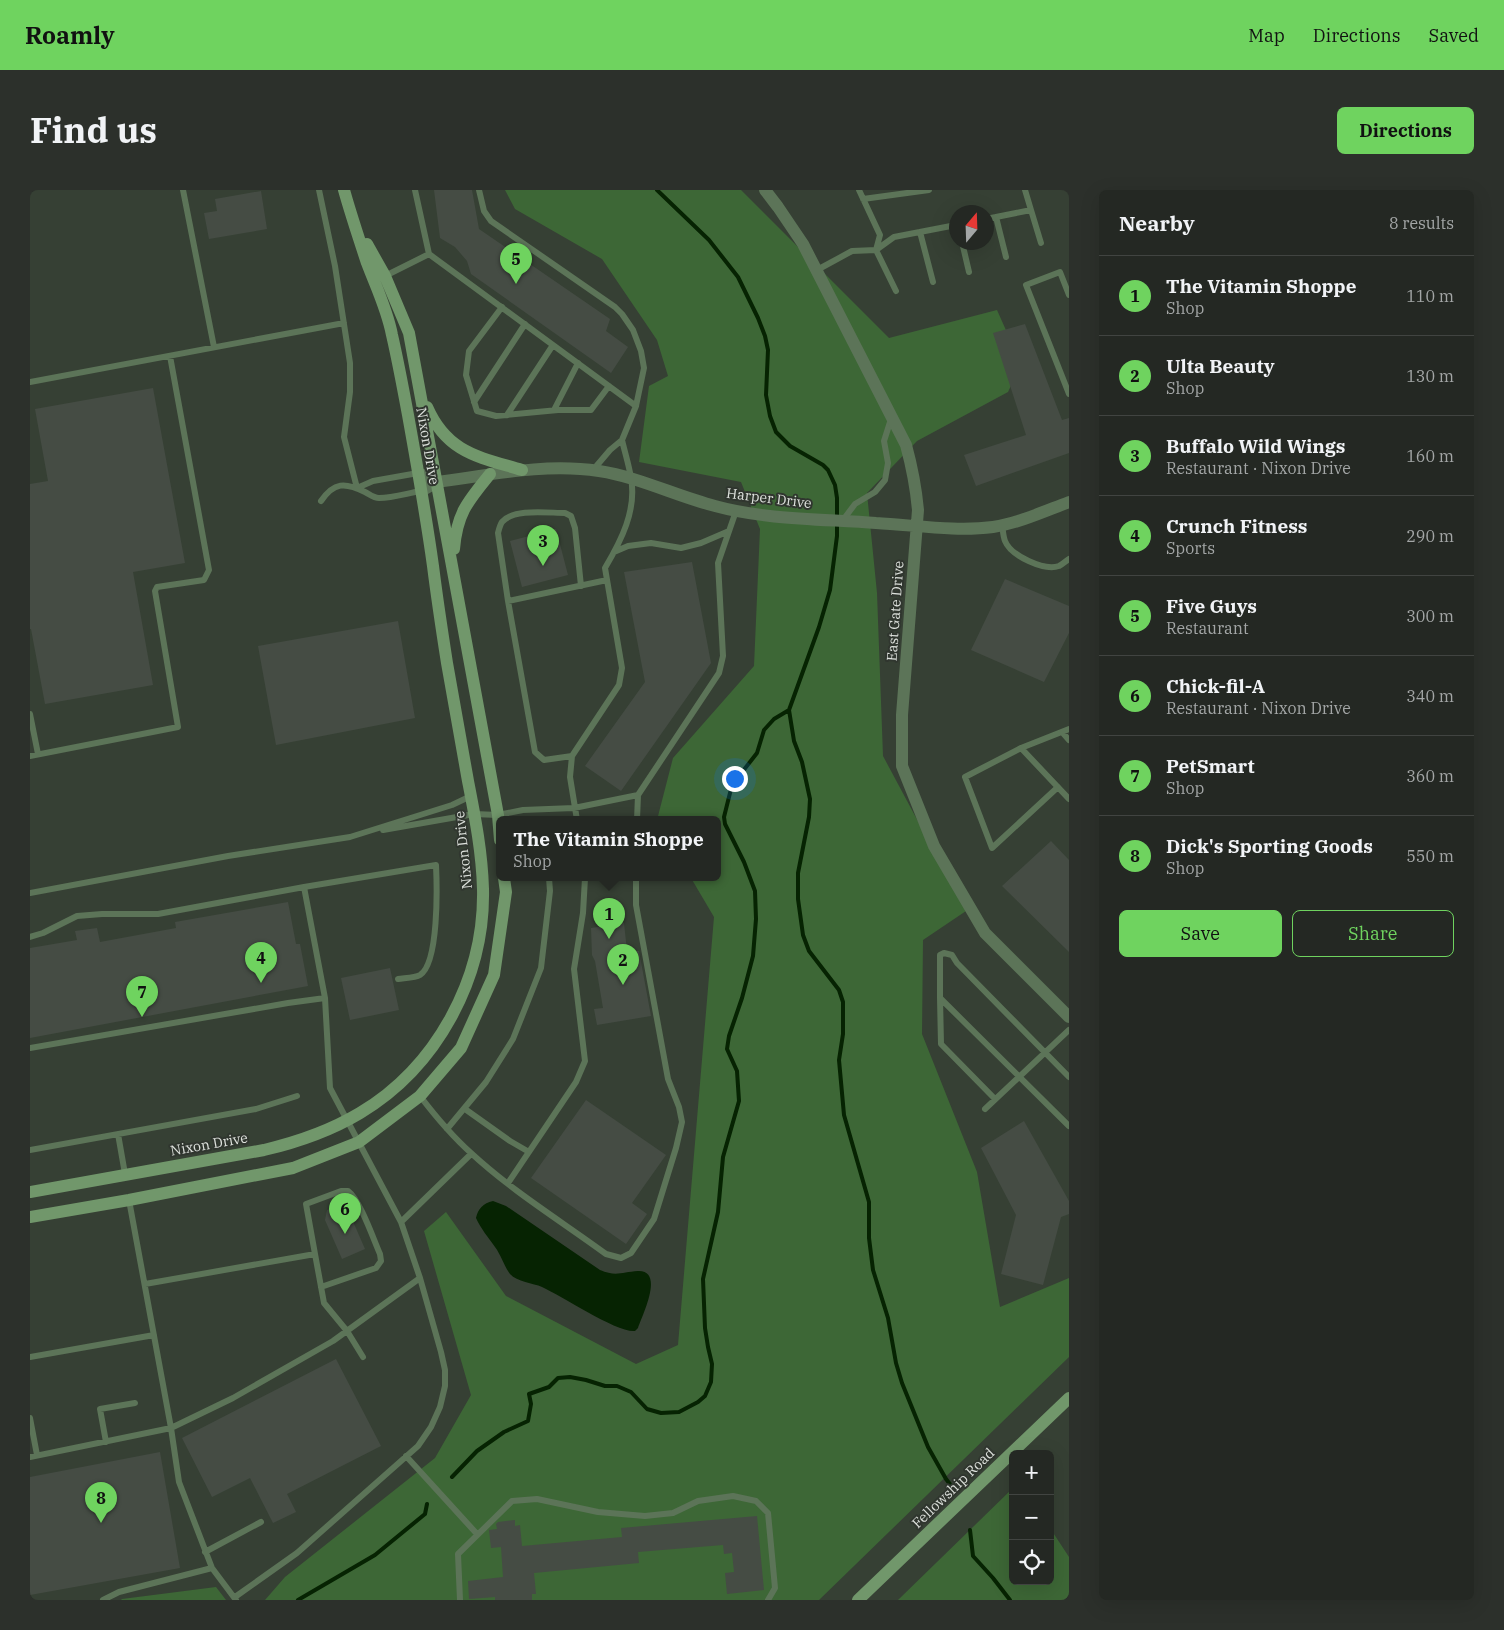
<!DOCTYPE html>
<html lang="en">
<head>
<meta charset="utf-8">
<style>
  body { margin:0; font-family:"IBM Plex Serif",serif; background:#2c302b; color:#f1f3f6 }
  .controls { position:absolute; right:15px; bottom:15px; display:grid; overflow:hidden; border-radius:8px; box-shadow:0 5px 20px #0002 }
  .controls button { width:45px; height:45px; display:grid; place-items:center; padding:0; border:0; border-bottom:1px solid #414441; background:#242823; color:#f1f3f6; font:25px sans-serif }
  .compass { position:absolute; left:919px; top:15px; width:45px; height:45px; border-radius:50%; background:#242823; box-shadow:0 5px 20px #0002; rotate:19deg }
  .you { position:absolute; left:704px; top:588px; width:18px; height:18px; margin:-12px; border:4px solid #fff; border-radius:50%; background:#1a73e8; box-shadow:0 0 0 8px #1a73e833 }
  .badge { display:grid; place-items:center; width:32px; height:32px; border-radius:50%; background:#6fd35f; color:#111; font-size:16px; font-weight:700 }
  .pin { position:absolute; translate:-50% -41px; filter:drop-shadow(0 1px 2px #0008) }
  .pin::after { content:''; position:absolute; top:26px; width:18px; height:15px; background:inherit; clip-path:polygon(0 0,100% 0,50% 100%) }
  .popup { position:absolute; left:466px; top:626px; width:225px; height:65px; box-sizing:border-box; display:grid; place-content:center; border-radius:8px; background:#242823; filter:drop-shadow(0 1px 4px #0005); font-size:16px; white-space:nowrap; color:#a3a6a6 }
  .popup b { font-size:19px; color:#f1f3f6 }
  .popup::after { content:''; position:absolute; left:50%; top:100%; margin-left:-10px; border:10px solid transparent; border-top-color:#242823 }
  .list { margin:0; padding:0; list-style:none }
  h2 { display:flex; justify-content:space-between; align-items:center; height:65px; margin:0; padding:0 20px; font-size:21px }
  h2 small { font-size:16px; font-weight:400; color:#a3a6a6 }
  .list li { display:grid; grid-template-columns:32px 1fr auto; gap:15px; align-items:center; box-sizing:border-box; height:80px; padding:0 20px; border-top:1px solid #414441 }
  .list b { display:block; font-size:19px; white-space:nowrap }
  .list p { margin:0; font-size:16px; white-space:nowrap; color:#a3a6a6 }
  .list em { font-size:16px; font-style:normal; color:#a3a6a6 }
  .actions { display:flex; gap:10px; padding:15px 20px }
  .actions a { flex:1; padding:11px 0; border:1px solid #6fd35f; border-radius:8px; text-align:center; font-size:18px; color:#6fd35f }
  .actions .main { background:#6fd35f; color:#111 }
  .icon { flex:none; width:28px; height:28px; fill:none; stroke:currentColor; stroke-width:2; stroke-linecap:round; stroke-linejoin:round }
  .map { position:relative; flex:none; width:1039px; height:1410px; overflow:hidden; border-radius:8px }
  header { display:flex; align-items:center; gap:30px; box-sizing:border-box; height:70px; padding:0 25px; background:#6fd35f; color:#111 }
  header strong { font-size:24px }
  nav { display:flex; gap:28px; margin-inline-start:auto; font-size:18px }
  .intro { display:flex; align-items:center; justify-content:space-between; box-sizing:border-box; height:120px; padding:0 30px }
  h1 { margin:0; font-size:35px }
  .button { padding:12px 22px; border-radius:8px; background:#6fd35f; color:#111; font-size:18px; font-weight:700 }
  main { display:flex; gap:30px; padding:0 30px }
  aside { flex:1; background:#242823; border-radius:8px; box-shadow:0 5px 20px #0002 }
  .map>svg:first-child { display:block }
  .built { fill:#364034; fill-rule:evenodd }
  .green { fill:#3d6736 }
  .water { fill:#062302 }
  .lines { fill:none; stroke-linecap:round; stroke-linejoin:round }
  .stream { stroke:#062302; stroke-width:4 }
  .building { fill:#454c44 }
  .lane { stroke:#5c7458; stroke-width:6 }
  .street { stroke:#5c7458; stroke-width:12 }
  .secondary { stroke:#71976b; stroke-width:12 }
  .labels { text-anchor:middle; dominant-baseline:central; stroke-width:4; stroke-linejoin:round; paint-order:stroke }
  .street-label { font-size:14px; fill:#dde1dc; stroke:#30362f }
</style>
</head>
<body>
<header>
<strong>Roamly</strong>
<nav><a>Map</a><a>Directions</a><a>Saved</a></nav>
</header>
<div class="intro"><h1>Find us</h1><a class="button">Directions</a></div>
<main>
<div class="map">
<svg width="1039" height="1410" viewBox="0 0 1039 1410">
  <rect width="100%" height="100%" fill="#30362f"/>
  <path class="built" d="M0,0H1039V1410H0ZM926,22H956V52H926ZM470,630H688V688H470ZM983,1264H1020V1391H983Z"/>
  <path class="green" d="M475,0H711L859,148L967,120L991,174L978,202L887,251L837,303L847,403L853,566L936,721L893,750L892,844L947,982L970,1117L1039,1088V1167L789,1410H235L255,1387L405,1268L441,1205L394,1041L416,1022L476,1106L606,1174L648,1155L684,727L661,688H688V630H627L643,568L724,476L730,339L711,292L609,272L619,196L638,186L627,150L572,69L485,19Z
    M983,1298V1391H1020V1338L1039,1367V1410H868Z
    M186,1397L196,1410H91L92,1409Z"/>
  <path class="water" d="M463,1011L476,1016L570,1080C586,1087 592,1082 608,1081C635,1080 612,1126 608,1138L605,1141C587,1143 532,1106 512,1097C503,1093 487,1092 480,1084C474,1076 471,1065 465,1057C458,1047 451,1039 446,1028C448,1019 453,1013 463,1011Z"/>
  <g class="lines">
    <path class="stream" d="M627,0L679,50L708,87L728,128L735,146L738,160L736,205L740,226L746,242L760,256L793,275L798,280L805,295L807,308V346L800,400L789,437L759,520L764,551L772,572L780,609L779,627L768,683V709L773,745L779,761L809,800L813,812V844L809,870L814,925L839,1012V1048L843,1080L858,1128L866,1173L872,1193L898,1257L916,1289L923,1298
      M422,1287L447,1261L474,1242L498,1231L501,1214L499,1204L519,1197L528,1188L540,1187L556,1190L575,1196H587L601,1202L617,1219L631,1223L649,1222L668,1212L675,1206L681,1192L682,1174L678,1157L675,1138L673,1089L688,1022L693,967L709,911L707,881L697,859L699,846L712,808L723,766L726,729L725,701L714,672L695,634L694,627L702,595L727,563L734,540L744,529L759,520
      M940,1340L943,1366L963,1388L980,1410
      M268,1410L345,1365L395,1324L397,1314"/>
  </g>
  <path class="building" d="M404,0H442L449,39L580,129L576,141L598,157L581,183L441,84L437,71L425,57L410,48Z
    M231,1L237,39L179,49L174,23L187,21L185,9Z
    M995,134L1032,230L1039,228V263L946,296L934,265L996,245L963,143Z
    M123,198L155,373L103,382L123,495L15,514L1,439H0V294L18,291L5,219Z
    M526,339L538,385L492,397L480,351Z
    M662,372L681,473L591,601L555,576L615,492L594,382Z
    M975,389L1039,416V443L1014,492L941,460Z
    M368,431L385,528L246,555L228,456Z
    M1021,651L1039,670V762L972,696Z
    M258,712L266,754H270L278,796L0,848V758L47,750L45,741L67,738L70,752L146,738L145,732Z
    M594,733L597,761H609L621,826L567,835L564,819L573,818L565,771L562,765L561,738Z
    M360,778L369,820L320,830L311,788Z
    M556,910L636,965L602,1013L617,1024L596,1054L501,988Z
    M994,931L1039,1011V1024L1031,1027L1013,1095L971,1084L986,1025L951,958Z
    M311,1015L318,1020L335,1059L312,1069L295,1030L297,1020Z
    M306,1169L351,1256L257,1304L266,1322L243,1333L220,1288L182,1307L152,1248Z
    M130,1262L150,1378L0,1405V1287Z
    M727,1326L734,1400L697,1404L695,1383L704,1382L702,1363L694,1364L693,1355L608,1362L609,1373L504,1383L506,1404H502V1410H465V1407L439,1409L438,1391L473,1387L471,1357L461,1358L459,1340L467,1339L466,1334L468,1332L485,1330V1336L490,1335L492,1356L592,1347L591,1338Z"/>
  <g class="lines">
    <path class="lane" d="M153,0L184,157
      M289,0L305,76L320,173V202L314,247L327,298
      M385,0L399,64L606,216
      M449,0L454,21L461,31L585,117L592,124L603,140L611,161L614,178L606,216L592,250L580,260L563,280
      M829,0L850,45L846,60L866,101
      M995,0L1001,20
      M833,9L899,0
      M966,27L976,67
      M956,29L1001,20L1011,53
      M890,42L903,92
      M932,52L939,82
      M787,80L822,61L846,60L864,47L926,35
      M355,86L399,64
      M1039,105L1030,82L996,95L1039,204
      M472,117L439,161L436,185L447,221L466,226L528,220H561L579,196
      M0,192L314,133
      M444,212L495,134
      M524,220L548,173
      M477,225L523,155
      M327,298L343,291L388,283
      M291,311C304,292 315,292 335,302C339,304 344,308 349,308C363,308 378,303 391,301
      M813,330L825,314L845,302L855,290L858,273L854,251L861,229
      M972,335C973,340 973,346 975,351C981,366 1014,381 1029,376C1033,374 1036,371 1039,369
      M584,362L598,356L621,353L651,358L671,353L699,341
      M478,411L468,343C469,339 470,335 472,332C484,318 518,323 535,323L541,326L545,338L551,396
      M0,524L8,564
      M1039,539L991,558L1039,609
      M1032,542L1039,550
      M991,558L935,587L962,658L1028,597
      M0,566L148,537L125,401L127,397L174,390L179,380L140,166
      M542,566L514,570L505,562L478,411L577,390
      M547,630L540,587L542,566L589,495L592,478L575,378C591,351 607,320 601,288C599,275 595,263 592,250
      M607,630L608,605L689,483L693,466L688,373L706,321
      M353,640L444,624L468,625L493,620L544,618L608,605
      M274,697L406,675C407,696 409,773 390,785C385,788 374,788 368,789
      M0,703L198,666L320,647L422,615L441,606
      M0,747L13,743L47,726L72,724H128L274,697L295,808L300,898L371,1032L390,1088L411,1162L415,1180V1196L410,1217L401,1237L388,1256L267,1363L205,1407
      M910,808L911,854L965,909
      M0,858L258,813L295,808
      M1039,887L927,773L922,765L914,763L910,765V808L1039,936
      M390,906C406,927 422,946 441,963C482,1001 531,1031 576,1064L591,1068L601,1063L624,1029L646,958L652,932L649,917L638,889L606,715V688
      M435,919L480,951L499,962
      M955,919L1039,840
      M417,939L456,892L483,849L511,778L520,701L519,688
      M88,944L95,984
      M0,960L226,919L267,906
      M478,993L546,892L555,871L544,779L553,723L555,688
      M99,1010L141,1238L149,1292L182,1378L206,1410
      M371,1032L441,964
      M285,1064L276,1014L311,1001H318C330,1010 343,1048 350,1064L351,1071L346,1078L291,1097
      M115,1094L285,1064L294,1113L317,1141L333,1167
      M0,1167L124,1145
      M0,1228L7,1265
      M76,1252L70,1219L105,1213
      M376,1266L447,1344
      M0,1267L141,1238L203,1208L303,1151L390,1088
      M175,1362L231,1332
      M73,1410L89,1402L182,1378
      M430,1410L428,1364L482,1311L507,1309L568,1322L615,1326L643,1323L668,1311L703,1306L726,1311L738,1323L745,1398L738,1410"/>
    <path class="street" d="M735,0L748,17L773,54L876,255C882,277 886,298 888,320L872,525V576L904,656L955,743L1039,827
      M388,283L407,292L391,301
      M407,292C461,285 514,273 569,281C609,287 646,306 685,316C736,330 794,329 846,333C885,335 925,342 963,337C989,333 1015,321 1039,312"/>
    <path class="secondary" d="M337,54L355,86L379,143L468,625L470,650
      M397,217C417,263 449,267 492,280
      M424,359C427,323 438,311 460,284
      M0,1002L234,960C268,952 300,941 330,923C407,877 455,788 453,699C452,662 445,627 438,591C431,552 424,512 417,473C412,441 407,408 403,376C396,325 387,275 378,225C373,198 368,171 362,145C357,119 346,97 337,73C329,49 321,25 314,0
      M0,1027L99,1010L263,978L329,952L390,906L431,858L464,785L476,702L474,688
      M828,1410L1039,1208"/>
  </g>
  <g class="labels">
    <g class="street-label">
      <text transform="translate(398 256) rotate(80)">Nixon Drive</text>
      <text transform="translate(739 308) rotate(7)">Harper Drive</text>
      <text transform="translate(865 421) rotate(-86)">East Gate Drive</text>
      <text transform="translate(433 660) rotate(-96)">Nixon Drive</text>
      <text transform="translate(179 954) rotate(-10)">Nixon Drive</text>
      <text transform="translate(923 1298) rotate(-44)">Fellowship Road</text>
    </g>
  </g>
</svg>
<div class="controls">
<button>+</button>
<button>−</button>
<button><svg class="icon" aria-label="locate" viewBox="0 0 24 24"><circle cx="12" cy="12" r="6"/><path d="M12 2v4M12 18v4M2 12h4M18 12h4"/></svg></button>
</div>
<svg class="compass" viewBox="-18 -18 36 36"><path d="M0-13l5 13h-10z" fill="#e53935"/><path d="M0 13l5-13h-10z" fill="#a3a6a6"/></svg>
<div class="you"></div>
<div class="pin badge" style="left:579px;top:749px">1</div>
<div class="popup"><b>The Vitamin Shoppe</b>Shop</div>
<div class="pin badge" style="left:593px;top:795px">2</div>
<div class="pin badge" style="left:513px;top:376px">3</div>
<div class="pin badge" style="left:231px;top:793px">4</div>
<div class="pin badge" style="left:486px;top:94px">5</div>
<div class="pin badge" style="left:315px;top:1044px">6</div>
<div class="pin badge" style="left:112px;top:827px">7</div>
<div class="pin badge" style="left:71px;top:1333px">8</div>
</div>
<aside>
<h2>Nearby<small>8 results</small></h2>
<ul class="list">
<li><span class="badge">1</span><div><b>The Vitamin Shoppe</b><p>Shop</p></div><em>110 m</em></li>
<li><span class="badge">2</span><div><b>Ulta Beauty</b><p>Shop</p></div><em>130 m</em></li>
<li><span class="badge">3</span><div><b>Buffalo Wild Wings</b><p>Restaurant · Nixon Drive</p></div><em>160 m</em></li>
<li><span class="badge">4</span><div><b>Crunch Fitness</b><p>Sports</p></div><em>290 m</em></li>
<li><span class="badge">5</span><div><b>Five Guys</b><p>Restaurant</p></div><em>300 m</em></li>
<li><span class="badge">6</span><div><b>Chick-fil-A</b><p>Restaurant · Nixon Drive</p></div><em>340 m</em></li>
<li><span class="badge">7</span><div><b>PetSmart</b><p>Shop</p></div><em>360 m</em></li>
<li><span class="badge">8</span><div><b>Dick's Sporting Goods</b><p>Shop</p></div><em>550 m</em></li>
</ul>
<div class="actions"><a class="main">Save</a><a>Share</a></div>
</aside>
</main>
</body>
</html>
